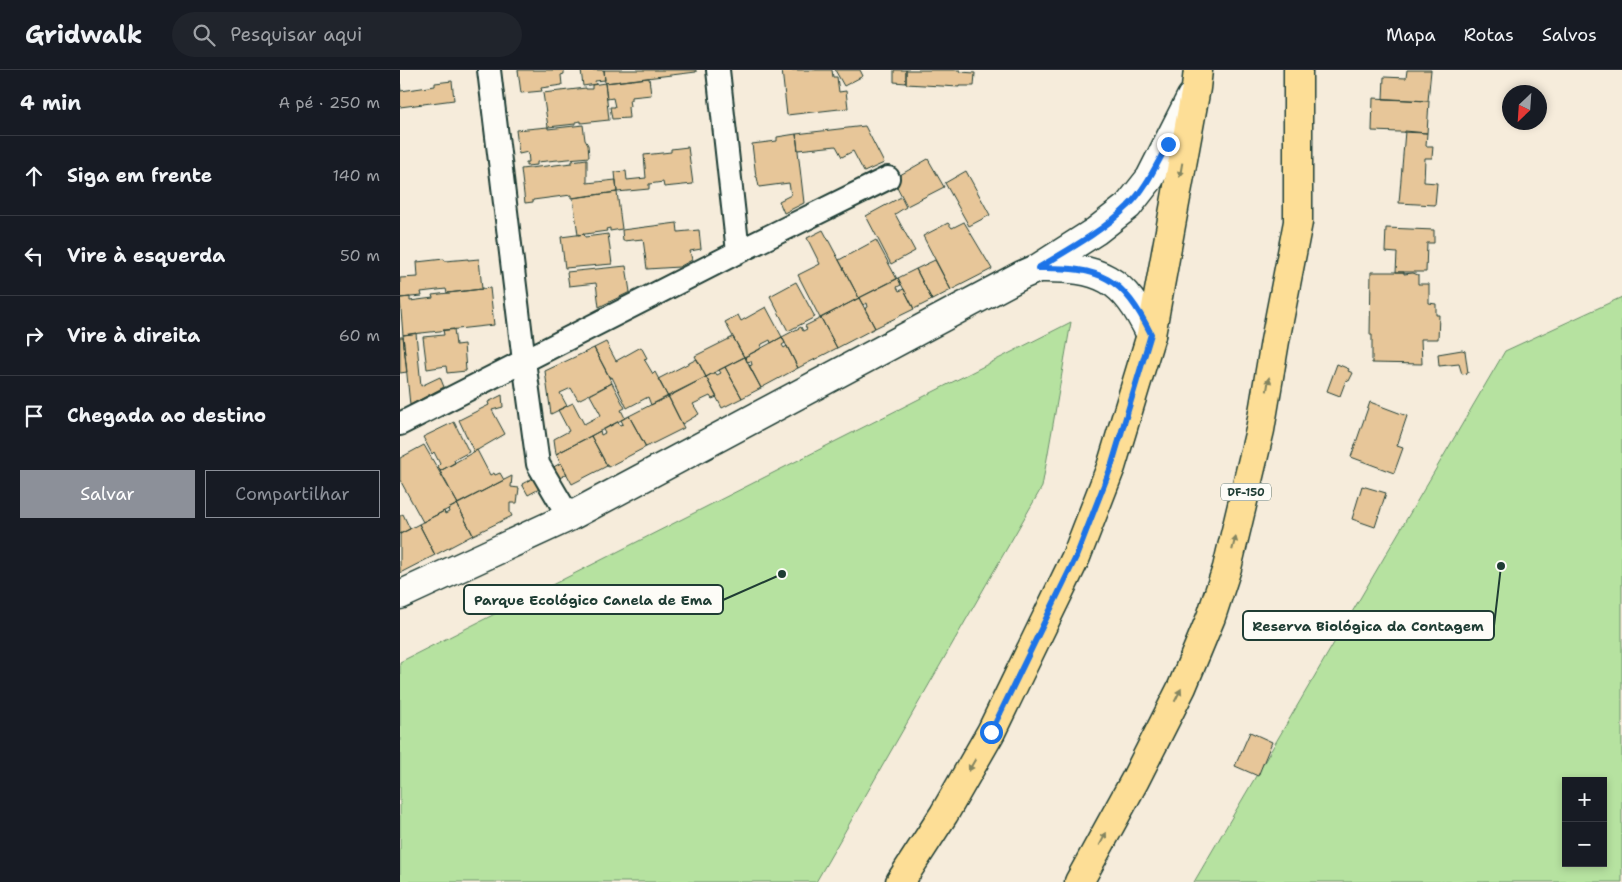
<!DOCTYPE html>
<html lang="pt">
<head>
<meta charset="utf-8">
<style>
  body { margin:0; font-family:"Shantell Sans",sans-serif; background:#20242c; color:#f1f3f6 }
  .controls { position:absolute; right:15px; bottom:15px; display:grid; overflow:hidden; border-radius:0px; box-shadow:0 2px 8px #0003 }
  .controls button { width:45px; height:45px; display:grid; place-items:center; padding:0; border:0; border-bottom:1px solid #363941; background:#171b24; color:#f1f3f6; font:25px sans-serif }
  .compass { position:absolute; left:1102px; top:15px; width:45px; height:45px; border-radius:50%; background:#171b24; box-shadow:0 2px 8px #0003; rotate:205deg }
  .stop { position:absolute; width:15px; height:15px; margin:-11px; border:4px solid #1a73e8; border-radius:50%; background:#fff }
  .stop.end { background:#1a73e8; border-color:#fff; box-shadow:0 1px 5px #0008 }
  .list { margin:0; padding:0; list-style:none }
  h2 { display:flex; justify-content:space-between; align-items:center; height:65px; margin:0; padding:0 20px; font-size:21px }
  h2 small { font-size:16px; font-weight:400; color:#9ea1a6 }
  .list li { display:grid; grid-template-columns:32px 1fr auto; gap:15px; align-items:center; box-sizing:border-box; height:80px; padding:0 20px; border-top:1px solid #363941 }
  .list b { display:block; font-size:19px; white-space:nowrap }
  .list em { font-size:16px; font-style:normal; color:#9ea1a6 }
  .actions { display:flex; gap:10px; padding:15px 20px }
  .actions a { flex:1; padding:11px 0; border:1px solid #8c9099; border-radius:0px; text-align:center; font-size:18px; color:#8c9099 }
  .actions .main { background:#8c9099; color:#fff }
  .icon { flex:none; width:28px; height:28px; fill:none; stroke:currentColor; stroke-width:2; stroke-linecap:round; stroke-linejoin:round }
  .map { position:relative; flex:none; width:1222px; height:812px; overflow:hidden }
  header { display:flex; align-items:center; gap:30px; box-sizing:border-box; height:70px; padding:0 25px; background:#171b24; border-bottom:1px solid #363941 }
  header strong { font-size:24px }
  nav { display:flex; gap:28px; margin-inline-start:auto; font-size:18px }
  .search { width:350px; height:45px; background:#20242c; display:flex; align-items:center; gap:12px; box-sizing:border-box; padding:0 18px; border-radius:28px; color:#9ea1a6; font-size:19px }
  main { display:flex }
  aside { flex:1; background:#171b24 }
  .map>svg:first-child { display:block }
  .green { fill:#b6e2a0; stroke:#6a906a; fill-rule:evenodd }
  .building { fill:#e7c699; stroke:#1f3d34 }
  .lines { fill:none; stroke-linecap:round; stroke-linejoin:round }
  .street-casing { stroke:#1f3d34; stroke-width:26 }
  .secondary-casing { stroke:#1f3d34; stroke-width:31 }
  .primary-casing { stroke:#1f3d34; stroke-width:31 }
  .street { stroke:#fdfcf7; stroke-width:22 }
  .secondary { stroke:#fdfcf7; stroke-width:28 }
  .primary { stroke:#fdde96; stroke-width:28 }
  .oneway { fill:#838560 }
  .route { stroke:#1a73e8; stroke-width:6 }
  .labels { text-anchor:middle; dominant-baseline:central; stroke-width:5; stroke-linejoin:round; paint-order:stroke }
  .shield { fill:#fdfcf7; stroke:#62766e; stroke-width:1 }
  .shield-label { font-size:11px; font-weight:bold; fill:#1f3d34 }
  .leader { fill:none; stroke:#1f3d34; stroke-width:2 }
  .callout-dot { fill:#1f3d34; stroke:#fdfcf7; stroke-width:2 }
  .callout { fill:#fdfcf7; stroke:#1f3d34; stroke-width:2 }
  .callout-label { font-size:14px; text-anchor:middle; font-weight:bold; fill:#1f3d34 }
</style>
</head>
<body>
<header>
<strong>Gridwalk</strong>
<div class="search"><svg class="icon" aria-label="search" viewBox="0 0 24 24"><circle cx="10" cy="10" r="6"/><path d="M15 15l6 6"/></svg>Pesquisar aqui</div>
<nav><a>Mapa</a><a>Rotas</a><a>Salvos</a></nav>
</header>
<main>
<aside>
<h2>4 min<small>A pé · 250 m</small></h2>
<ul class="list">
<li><svg class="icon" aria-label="ahead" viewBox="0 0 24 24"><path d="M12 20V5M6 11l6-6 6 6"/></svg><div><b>Siga em frente</b></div><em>140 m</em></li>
<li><svg class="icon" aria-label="left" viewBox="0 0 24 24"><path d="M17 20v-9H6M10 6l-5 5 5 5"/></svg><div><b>Vire à esquerda</b></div><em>50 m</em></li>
<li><svg class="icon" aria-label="right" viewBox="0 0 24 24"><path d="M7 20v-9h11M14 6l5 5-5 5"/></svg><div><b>Vire à direita</b></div><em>60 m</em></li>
<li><svg class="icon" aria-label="arrive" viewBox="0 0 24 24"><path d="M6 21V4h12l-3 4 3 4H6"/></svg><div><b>Chegada ao destino</b></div></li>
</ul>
<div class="actions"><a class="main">Salvar</a><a>Compartilhar</a></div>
</aside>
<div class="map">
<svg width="1222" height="812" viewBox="0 0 1222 812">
  <rect width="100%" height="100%" fill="#f6ecdb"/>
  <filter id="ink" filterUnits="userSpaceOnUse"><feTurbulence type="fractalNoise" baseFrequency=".02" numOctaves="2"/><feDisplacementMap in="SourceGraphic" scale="10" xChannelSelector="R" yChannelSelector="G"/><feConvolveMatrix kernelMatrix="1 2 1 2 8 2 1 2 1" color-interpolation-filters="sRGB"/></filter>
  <g filter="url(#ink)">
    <path class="green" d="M1222,227V812H794L1105,281ZM1166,711H1203V793H1166Z
      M671,252L642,417L416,812H0V592Z"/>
    <path class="building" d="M118,0H164V4L161,5L162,15L141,18L142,21L121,23Z
      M181,0H204L205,10L195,11L196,14L183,16Z
      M204,0H296V2L205,13Z
      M382,0H432L433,7H437L439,22L446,21L448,38L387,45Z
      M435,0H460L463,6L444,16Z
      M494,0H506V13L494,12Z
      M506,0H560V2L575,3L574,16H559V17L506,14Z
      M1007,0H1031L1028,31L983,29L984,7L1006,8Z
      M249,8L251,25L231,27V30H229L230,36L228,37L229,48L212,49L210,37H215L213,28L207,29L205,13Z
      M52,11L54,30L0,37V14L1,21L35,16V13Z
      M205,13L209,50L181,53V51L175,52V54L148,57L143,23L186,18V19H192V15Z
      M973,28L1029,31L1027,63L972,61Z
      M183,55L185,70L188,75L189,87L137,92V95L126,96V92H129L128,82L119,84L116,60L148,57V59Z
      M465,56L484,93L464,102L453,81L442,87L436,76L398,80L396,64Z
      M1005,61L1027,63L1026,76H1033L1032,88H1025L1024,112L1037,113L1035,135L999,133Z
      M396,64L404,133L384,143L379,131L391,125L389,113L359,117L357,107H356L352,74L377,71V67Z
      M288,77L293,114L264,117L263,112L249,114V119L217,122L215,102L226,101L227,110L246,108L244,85L271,82V79Z
      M187,89V113L216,110L217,122L171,128V125L133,130V132L125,133L121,99L172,93V91Z
      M528,89L544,117L507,136L493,109Z
      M566,101L590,145L569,156L545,113Z
      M217,122L222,159L210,161V158L206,159L207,161L178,165L173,128Z
      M501,127L506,137L495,144L515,181L491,194L466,146Z
      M564,152L592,199L551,220L523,166L548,153L552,158Z
      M277,153L278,162L299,160L301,179L290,181L292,190L279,197L247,199L243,169L223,171L222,160Z
      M986,158L1034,160V173H1027L1026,202H996L997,183L985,182Z
      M423,160L459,228L420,248L398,205L420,194L407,168Z
      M184,164L185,167L208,164L212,194L165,198L161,167Z
      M476,170L497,209L459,228L439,190Z
      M44,189L45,191L68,189V190L79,189L82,219L47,223L46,219L21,222L22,226L0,228V208L18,207L17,192Z
      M535,190L551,220L532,230L516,199Z
      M226,196L230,222L199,237L196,213L169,216L167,202Z
      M516,199L532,230L514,239L498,208Z
      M971,202H1004V204L1013,203L1018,205V214H1029V233L1036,234V245H1039L1038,269H1021L1022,294L972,293V265H970Z
      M498,208L501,215L497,217L499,221L504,219L514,239L475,258L465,239L468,237L467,233L463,235L459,228Z
      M396,212L415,247L388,261L370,226Z
      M90,218L94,255L3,265L0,228L10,227V231L33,228L32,225Z
      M459,228L475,258L437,278L421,248Z
      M366,237L382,267L371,273L370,270L362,274L360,279L344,287L325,252L338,245L341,251Z
      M421,248L437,278L398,298L382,267L401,257L403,261L407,259L405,256Z
      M54,259L56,275L64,274L66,301L47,303L46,296L27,299L23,267L44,265L43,260Z
      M16,263L21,316L40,307L44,317L10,335L3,265Z
      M0,267H3L7,302L0,303Z
      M333,267L344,287L306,307L295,286Z
      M382,267L385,273L382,275L384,278L387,276L398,298L361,318L349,296L352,295L351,291L347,292L345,287Z
      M206,272L216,291L241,277L247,288L244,289L253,304L255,302L268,327L251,335L248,327L227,338L212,307L210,308L194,278Z
      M194,278L212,313L178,330L171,318L160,323L167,336L151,344L145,301Z
      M1062,280L1065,281L1068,303L1062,304L1059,294L1039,296L1038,284Z
      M345,287L361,318L342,328L325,297Z
      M297,289L306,307L268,327L258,309Z
      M937,294L949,299L948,301L953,303L949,311L946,310L940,326L927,321Z
      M325,297L342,328L322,338L306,307L315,302L317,305L321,303L319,300Z
      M306,307L317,327L312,329L310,326L293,334L299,344L282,354L268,326Z
      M212,313L225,338L221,340L225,348L156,384L154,369L169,361L158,340L173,333L184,354L201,345L190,325Z
      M102,325L103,337L92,340L105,364L74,382L59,350L89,335L88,332Z
      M268,326L284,358L246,377L229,346Z
      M970,332L1007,346L997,376L1003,378L994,403L951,387Z
      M229,346L246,377L208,397L191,366L200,361L201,365L205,363L203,360L218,352L220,355L223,354L221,350Z
      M54,352L69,382L54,390L55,393L40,401L38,396L40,394L34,382L32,384L23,367Z
      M191,366L207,396L172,414L156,384Z
      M24,375L58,434L23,452L0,410V388Z
      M77,380L90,405L94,403L95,405L100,403L104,410L58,434L40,401Z
      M161,393L167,404L128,425L122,414Z
      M112,406L111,417L119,418L117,433H110V442L112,446L73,465L57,434Z
      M962,416L986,423L975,457L952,449Z
      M57,434L73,465L35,485L19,454L44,441L45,444L49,442L48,439Z
      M3,444L10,459L0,464V446Z
      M19,454L35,485L0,503V464Z
      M850,662L872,672L858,706L835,696Z"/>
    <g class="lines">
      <g class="street-casing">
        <path id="street" d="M89,0L124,291L138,394L169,447
          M318,0L338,182
          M0,354L338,182L488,108"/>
      </g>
      <g class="secondary-casing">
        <path id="secondary" d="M638,198C701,197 723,207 751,265
          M0,525L169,447L622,205L638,198L696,161L728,136L750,108L791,27"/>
      </g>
      <g class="primary-casing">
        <path id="primary" d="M500,812L544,744L591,662L676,487L711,397L751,265L796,18L798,0
          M679,812L735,710L782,617L811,547L827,498L860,360L875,271L898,152V0"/>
      </g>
      <use href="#street" class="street"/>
      <use href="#secondary" class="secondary"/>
      <use href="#primary" class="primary"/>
    </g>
    <defs><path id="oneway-solid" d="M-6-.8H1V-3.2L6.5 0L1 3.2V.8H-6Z" transform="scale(1.25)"/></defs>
    <g class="oneway">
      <use href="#oneway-solid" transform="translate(781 100) rotate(100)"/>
      <use href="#oneway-solid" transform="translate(868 314) rotate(-81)"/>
      <use href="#oneway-solid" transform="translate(834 473) rotate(-76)"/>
      <use href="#oneway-solid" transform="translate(778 625) rotate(-63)"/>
      <use href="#oneway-solid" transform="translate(572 695) rotate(120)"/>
      <use href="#oneway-solid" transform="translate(703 769) rotate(-62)"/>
    </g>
  </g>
  <g class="lines" filter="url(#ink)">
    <path class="route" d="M591,662L676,487L711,397L751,264C723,207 701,197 638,198C668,180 703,161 728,136C746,119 756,95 768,74"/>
  </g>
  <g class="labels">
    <rect class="shield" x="821" y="413.5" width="50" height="17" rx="4"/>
    <g class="shield-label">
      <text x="846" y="422">DF-150</text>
    </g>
  </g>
  <path class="leader" d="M382 504L323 530M1101 496L1094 556"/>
  <g class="callout-dot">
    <circle cx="382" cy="504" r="5"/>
    <circle cx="1101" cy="496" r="5"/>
  </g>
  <g class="callout">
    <rect x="64" y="515" width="259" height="29" rx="5"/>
    <rect x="843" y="541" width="251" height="29" rx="5"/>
  </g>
  <g class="callout-label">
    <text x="193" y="535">Parque Ecológico Canela de Ema</text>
    <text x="968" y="561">Reserva Biológica da Contagem</text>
  </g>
</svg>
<div class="controls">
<button>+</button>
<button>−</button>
</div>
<svg class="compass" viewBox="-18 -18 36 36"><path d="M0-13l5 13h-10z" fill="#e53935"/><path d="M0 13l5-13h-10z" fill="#9ea1a6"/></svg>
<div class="stop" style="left:591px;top:662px"></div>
<div class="stop end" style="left:768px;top:74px"></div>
</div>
</main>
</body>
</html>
